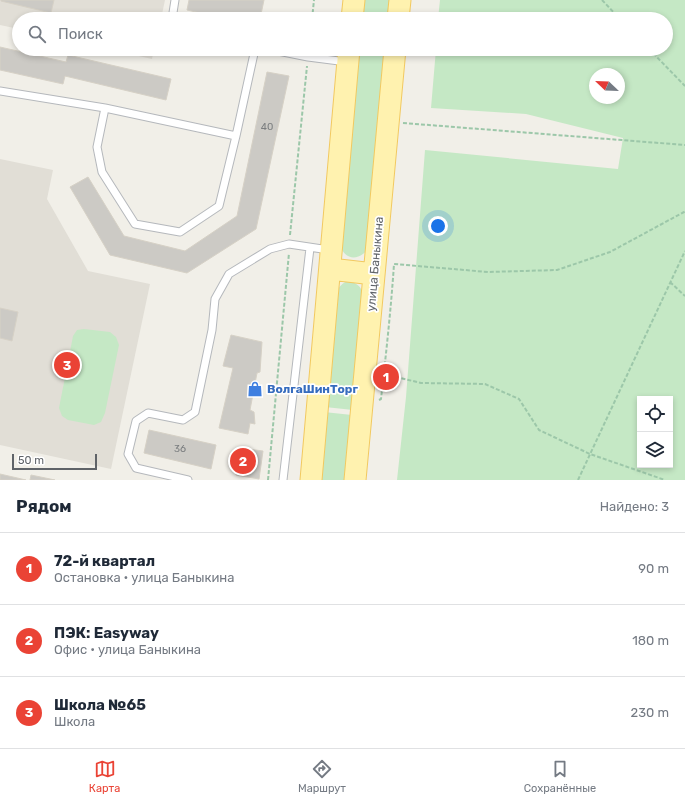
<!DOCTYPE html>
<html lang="ru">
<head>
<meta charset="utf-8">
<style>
  body { margin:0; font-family:Rubik,sans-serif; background:#f2f2f3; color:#1f2937 }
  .controls { position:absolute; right:12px; bottom:12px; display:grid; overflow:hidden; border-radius:0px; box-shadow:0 2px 6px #0003 }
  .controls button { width:36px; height:36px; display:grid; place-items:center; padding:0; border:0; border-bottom:1px solid #e0e1e3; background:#fff; color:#1f2937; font:20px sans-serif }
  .compass { position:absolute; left:589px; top:68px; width:36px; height:36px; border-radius:50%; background:#fff; box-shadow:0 2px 6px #0003; rotate:293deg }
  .scale { position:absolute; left:12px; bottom:10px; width:85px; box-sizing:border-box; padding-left:4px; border:2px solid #5f6368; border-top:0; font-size:11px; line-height:14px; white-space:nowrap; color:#5f6368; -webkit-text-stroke:3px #fff; paint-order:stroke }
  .you { position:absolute; left:438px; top:226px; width:14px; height:14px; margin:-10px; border:3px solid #fff; border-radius:50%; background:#1a73e8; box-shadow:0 0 0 6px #1a73e833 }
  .badge { display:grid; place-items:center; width:26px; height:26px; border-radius:50%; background:#ea4335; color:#fff; font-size:13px; font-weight:700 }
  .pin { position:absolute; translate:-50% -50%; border:2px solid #fff; box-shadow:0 1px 4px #0006 }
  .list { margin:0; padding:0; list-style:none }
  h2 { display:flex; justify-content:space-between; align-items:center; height:52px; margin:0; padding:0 16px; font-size:17px }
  h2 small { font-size:13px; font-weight:400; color:#747a83 }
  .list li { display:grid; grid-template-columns:26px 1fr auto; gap:12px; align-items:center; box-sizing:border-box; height:72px; padding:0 16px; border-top:1px solid #e0e1e3 }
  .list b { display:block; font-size:15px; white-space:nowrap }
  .list p { margin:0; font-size:13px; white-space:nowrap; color:#747a83 }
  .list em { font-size:13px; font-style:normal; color:#747a83 }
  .icon { flex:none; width:22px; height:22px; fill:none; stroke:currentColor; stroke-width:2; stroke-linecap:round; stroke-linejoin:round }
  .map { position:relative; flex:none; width:685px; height:480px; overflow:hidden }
  .search { position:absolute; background:#fff; box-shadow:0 2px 6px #0003; left:12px; right:12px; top:12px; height:44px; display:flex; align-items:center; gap:10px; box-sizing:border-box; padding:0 14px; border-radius:22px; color:#747a83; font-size:15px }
  .sheet { height:268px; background:#fff }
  nav { display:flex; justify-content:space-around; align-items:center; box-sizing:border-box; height:56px; border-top:1px solid #e0e1e3; background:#fff; font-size:11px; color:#747a83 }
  nav a { display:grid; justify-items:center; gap:2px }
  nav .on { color:#ea4335 }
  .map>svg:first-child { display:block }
  .education { fill:#e1ded6 }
  .green { fill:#c5e8c5; fill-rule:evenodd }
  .building { fill:#cccac5; stroke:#d6d1c6 }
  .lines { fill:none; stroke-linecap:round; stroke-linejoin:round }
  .lane-casing { stroke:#b5b8bc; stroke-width:9 }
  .primary-casing { stroke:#f2c960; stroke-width:23 }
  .path { stroke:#9cc7a9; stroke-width:2; stroke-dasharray:4 2; stroke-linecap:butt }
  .lane { stroke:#fff; stroke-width:7 }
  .primary { stroke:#fff2af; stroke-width:21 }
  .labels { text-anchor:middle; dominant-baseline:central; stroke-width:3.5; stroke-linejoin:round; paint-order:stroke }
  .number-label { font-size:10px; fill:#7a7d7f }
  .street-label { font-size:12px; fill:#5f6368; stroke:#fff }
  .shop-label { font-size:12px; font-weight:bold; fill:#366cbe; stroke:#fff; text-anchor:start }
</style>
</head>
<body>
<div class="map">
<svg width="685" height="480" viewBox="0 0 685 480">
  <rect width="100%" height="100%" fill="#f1efe8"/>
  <path class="education" d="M0,0H165L161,19H19V29L0,25Z
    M108,49H154L152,59Z
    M0,159L53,170L47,199L88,271L150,284L111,469L0,445Z"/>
  <path class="green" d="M364,0H391L390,19H362Z
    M440,0H685V480H397L406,397L425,150L618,169L623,138L526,114L431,108L436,49H666V19H438ZM595,74H619V98H595ZM640,399H670V465H640Z
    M359,49H387L368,249C358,262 343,260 340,243Z
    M348,281C354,282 360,285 362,291L353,410L325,407L337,291C340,286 342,283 348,281Z
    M84,329L110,332L116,337L119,345L105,413L101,422L94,425L68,420L62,416L59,408L73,336L77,330Z
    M324,412L352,415L345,480H318Z"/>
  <path class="building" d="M1,0H54L51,13L1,1Z
    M189,0H264L260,19H227L187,10Z
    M0,47L66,62L68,55L171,79L166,100L65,76L63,84L0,70Z
    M267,72L289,76L256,229L187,273L110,255L70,187L88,177L124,236L185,251L237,216Z
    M0,308L18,312L12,341L0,338Z
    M231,335L262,342L260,372L257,373L250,410L254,412L255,424L250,423L248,434L219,428L233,368L223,366Z
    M149,430L216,445L211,469L144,453Z
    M240,448L263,451L259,479L236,475Z
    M0,474L26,480H0Z
    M31,475L55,480H30Z"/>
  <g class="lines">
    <g class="lane-casing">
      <path id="lane" d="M172,19L175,0
        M268,49L308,57L347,62
        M0,91L105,108L236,136
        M105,108L97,147L102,172L135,224L180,232L219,206L236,136L255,49
        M188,480L136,468L128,454L136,421L148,413L183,420L195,412L212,330L215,299L229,274L270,249L289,244L329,250
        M283,480L310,248"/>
    </g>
    <g class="primary-casing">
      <path id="primary" d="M352,19L354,0
        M398,19L400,0
        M330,269L374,274
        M311,480L349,49
        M355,480L395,49"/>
    </g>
    <path class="path" d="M602,0L620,19
      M312,19L314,0
      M649,49L685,86
      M403,123L685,145
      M290,235L307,66
      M670,282L685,296
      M384,374L421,383L485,384L519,399L539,430L590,454L665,480
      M379,400L381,399C386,354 391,309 394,264L488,272L557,270L610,252L684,212L685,210
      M268,480L289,253
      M578,480L685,251"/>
    <use href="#lane" class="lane"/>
    <use href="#primary" class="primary"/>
  </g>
  <defs>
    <g id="shop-bare" transform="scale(1.2)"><path d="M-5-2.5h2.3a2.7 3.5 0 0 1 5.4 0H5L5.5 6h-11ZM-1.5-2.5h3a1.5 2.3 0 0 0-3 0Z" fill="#3f7fe0" stroke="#fff" stroke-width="2.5" paint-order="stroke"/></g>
  </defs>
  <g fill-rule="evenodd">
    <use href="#shop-bare" x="255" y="389"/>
  </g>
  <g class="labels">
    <g class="number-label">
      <text x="267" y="127">40</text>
      <text x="180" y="449">36</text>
    </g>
    <g class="street-label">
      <text transform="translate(375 264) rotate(-85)">улица Баныкина</text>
    </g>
    <g class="shop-label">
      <text x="267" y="389">ВолгаШинТорг</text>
    </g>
  </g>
</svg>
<div class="controls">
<button><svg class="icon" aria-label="locate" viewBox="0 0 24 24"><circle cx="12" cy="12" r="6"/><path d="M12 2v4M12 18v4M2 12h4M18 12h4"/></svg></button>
<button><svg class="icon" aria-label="layers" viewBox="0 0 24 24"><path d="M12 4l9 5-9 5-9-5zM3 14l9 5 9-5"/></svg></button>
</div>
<svg class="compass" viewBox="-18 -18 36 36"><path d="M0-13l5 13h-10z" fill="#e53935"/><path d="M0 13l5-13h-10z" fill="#747a83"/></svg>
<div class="scale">50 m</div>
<div class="you"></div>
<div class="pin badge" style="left:386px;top:377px">1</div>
<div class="pin badge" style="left:243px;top:461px">2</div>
<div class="pin badge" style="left:67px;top:365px">3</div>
<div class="search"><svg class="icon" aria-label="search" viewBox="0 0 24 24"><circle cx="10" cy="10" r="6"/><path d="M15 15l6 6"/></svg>Поиск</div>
</div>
<section class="sheet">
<h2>Рядом<small>Найдено: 3</small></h2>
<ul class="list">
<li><span class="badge">1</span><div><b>72-й квартал</b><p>Остановка · улица Баныкина</p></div><em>90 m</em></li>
<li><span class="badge">2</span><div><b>ПЭК: Easyway</b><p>Офис · улица Баныкина</p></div><em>180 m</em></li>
<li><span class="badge">3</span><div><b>Школа №65</b><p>Школа</p></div><em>230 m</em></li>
</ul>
</section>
<nav>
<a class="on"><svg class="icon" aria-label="map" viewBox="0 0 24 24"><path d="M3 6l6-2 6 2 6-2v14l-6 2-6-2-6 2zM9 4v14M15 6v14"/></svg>Карта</a>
<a><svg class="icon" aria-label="directions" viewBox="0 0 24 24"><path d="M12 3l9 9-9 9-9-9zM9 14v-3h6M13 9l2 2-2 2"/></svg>Маршрут</a>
<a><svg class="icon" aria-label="saved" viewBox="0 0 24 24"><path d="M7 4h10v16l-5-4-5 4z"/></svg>Сохранённые</a>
</nav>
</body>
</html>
